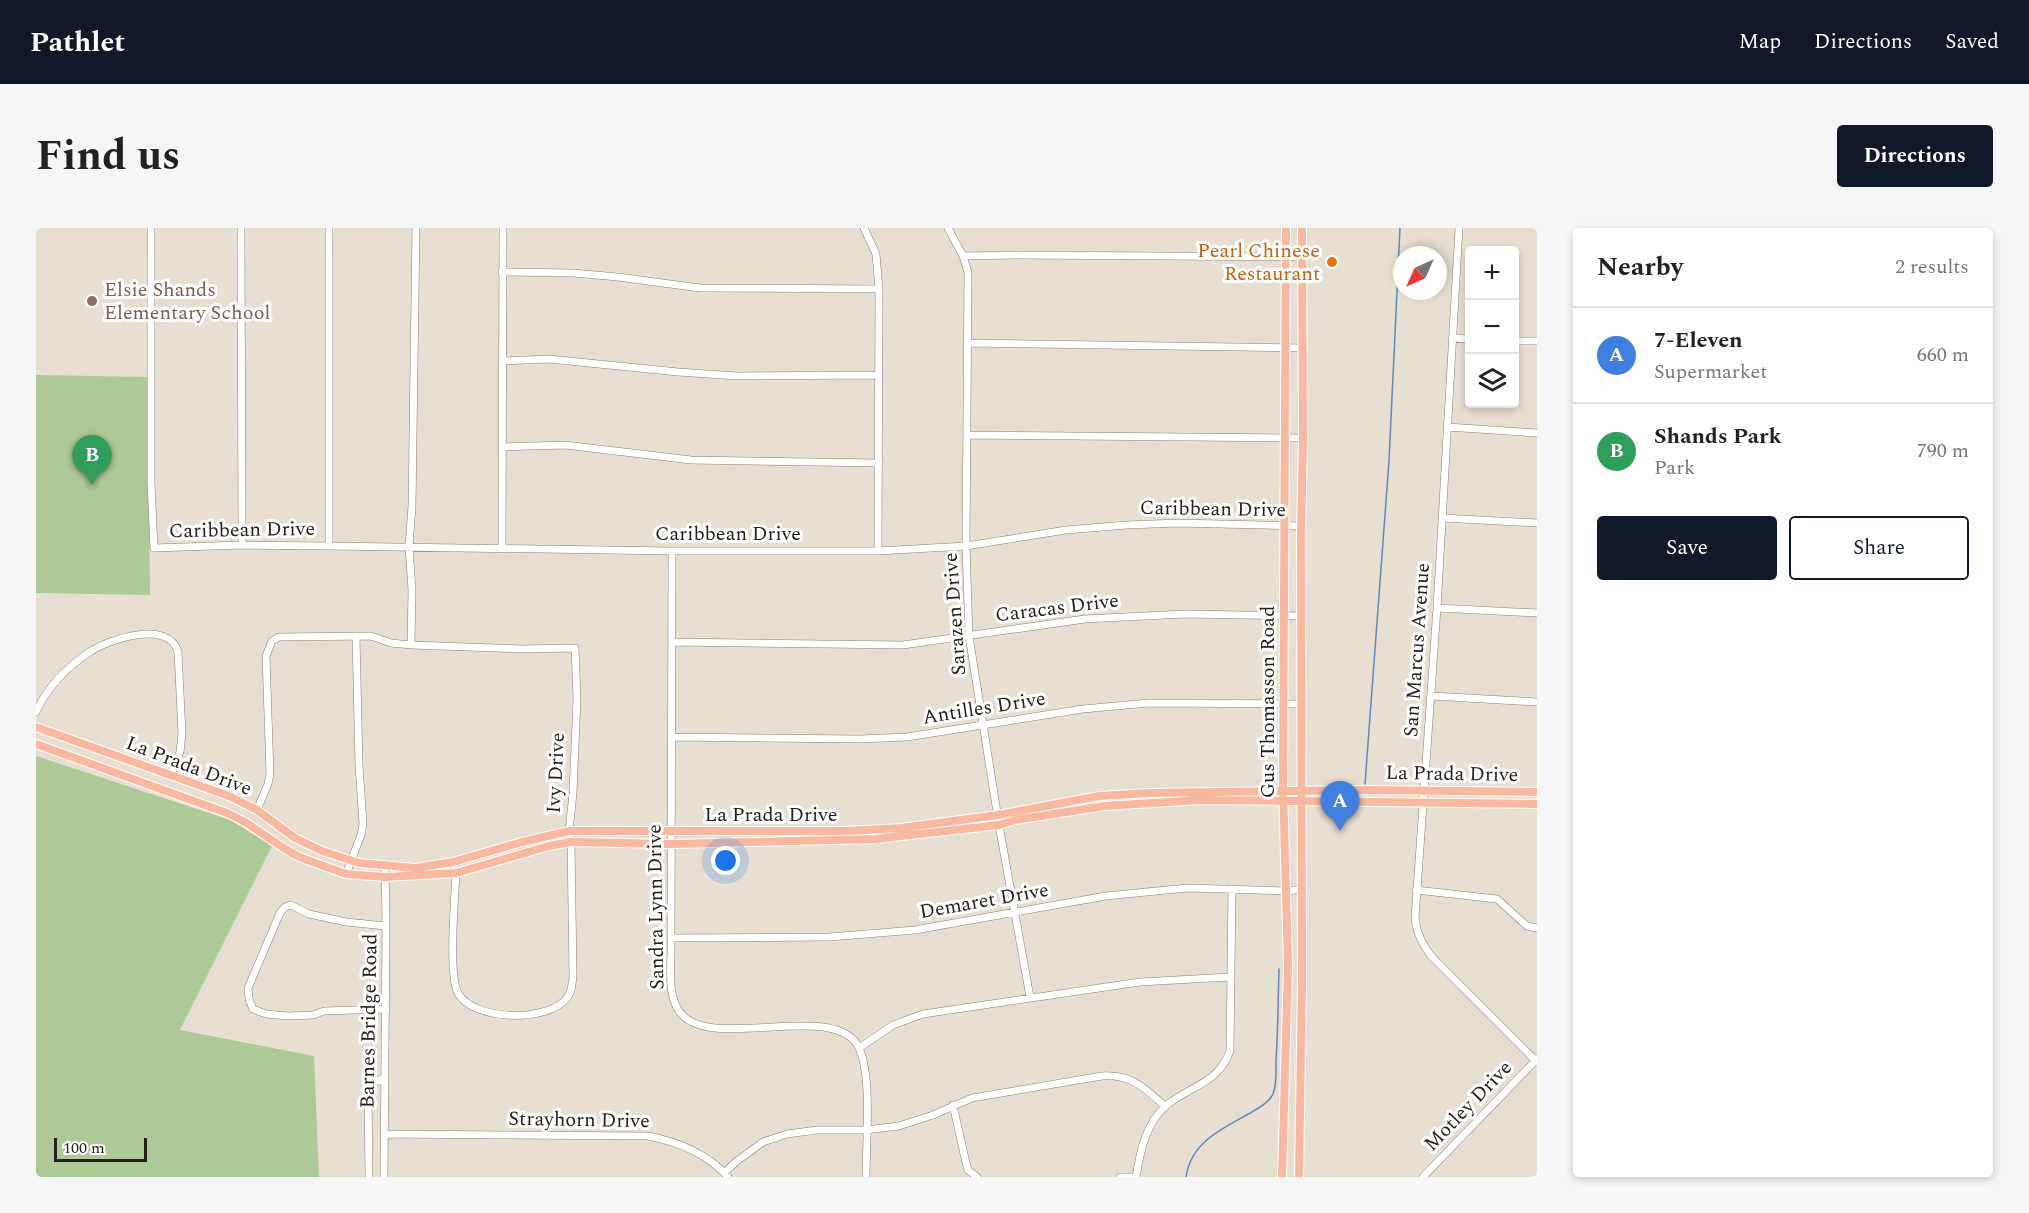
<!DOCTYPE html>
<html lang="en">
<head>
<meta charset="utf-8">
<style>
  body { margin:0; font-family:Spectral,serif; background:#f6f6f6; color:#222 }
  .controls { position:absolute; right:18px; top:18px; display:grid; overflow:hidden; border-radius:6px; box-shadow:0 3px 9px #0003 }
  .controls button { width:54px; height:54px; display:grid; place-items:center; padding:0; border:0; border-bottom:2px solid #e0e0e0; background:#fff; color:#222; font:30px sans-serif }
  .compass { position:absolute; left:1357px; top:18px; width:54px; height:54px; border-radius:50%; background:#fff; box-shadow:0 3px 9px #0003; rotate:225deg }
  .scale { position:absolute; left:18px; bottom:15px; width:93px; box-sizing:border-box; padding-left:6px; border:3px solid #23201b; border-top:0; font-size:16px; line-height:21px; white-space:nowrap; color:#23201b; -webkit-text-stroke:4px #fff; paint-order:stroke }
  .you { position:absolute; left:690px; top:633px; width:21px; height:21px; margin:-15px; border:4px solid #fff; border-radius:50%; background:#1a73e8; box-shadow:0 0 0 9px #1a73e833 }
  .badge { display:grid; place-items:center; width:39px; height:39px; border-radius:50%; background:#111827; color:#fff; font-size:20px; font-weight:700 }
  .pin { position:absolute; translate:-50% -50px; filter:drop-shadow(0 2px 3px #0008) }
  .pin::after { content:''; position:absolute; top:32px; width:21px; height:18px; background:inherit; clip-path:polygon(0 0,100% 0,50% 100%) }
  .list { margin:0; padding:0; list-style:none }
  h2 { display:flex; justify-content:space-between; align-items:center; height:78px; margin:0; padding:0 24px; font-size:26px }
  h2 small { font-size:20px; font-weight:400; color:#767676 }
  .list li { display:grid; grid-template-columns:39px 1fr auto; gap:18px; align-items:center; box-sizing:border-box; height:96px; padding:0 24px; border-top:2px solid #e0e0e0 }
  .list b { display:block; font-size:22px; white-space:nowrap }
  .list p { margin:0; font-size:20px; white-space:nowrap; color:#767676 }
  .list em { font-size:20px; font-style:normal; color:#767676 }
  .actions { display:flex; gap:12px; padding:18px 24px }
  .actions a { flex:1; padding:14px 0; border:2px solid #111827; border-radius:6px; text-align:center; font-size:21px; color:#111827 }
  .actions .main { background:#111827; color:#fff }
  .icon { flex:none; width:33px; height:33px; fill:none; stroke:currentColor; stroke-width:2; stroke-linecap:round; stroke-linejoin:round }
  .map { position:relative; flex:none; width:1501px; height:949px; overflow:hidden; border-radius:6px }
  header { display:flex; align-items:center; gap:36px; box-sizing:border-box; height:84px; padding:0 30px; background:#111827; color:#fff }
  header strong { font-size:28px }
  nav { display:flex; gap:33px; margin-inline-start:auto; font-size:21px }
  .intro { display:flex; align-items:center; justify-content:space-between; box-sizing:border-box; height:144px; padding:0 36px }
  h1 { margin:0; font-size:42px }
  .button { padding:15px 27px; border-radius:6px; background:#111827; color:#fff; font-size:21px; font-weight:700 }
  main { display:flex; gap:36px; padding:0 36px }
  aside { flex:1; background:#fff; border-radius:6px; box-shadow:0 3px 9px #0003 }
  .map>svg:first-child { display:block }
  .green { fill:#adc997 }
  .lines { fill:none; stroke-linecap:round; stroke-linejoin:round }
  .stream { stroke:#5c89c0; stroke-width:1.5 }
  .minor-casing { stroke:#867f72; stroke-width:8 }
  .major-casing { stroke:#fff; stroke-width:10 }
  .minor { stroke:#fff; stroke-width:7 }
  .major { stroke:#f8b9a0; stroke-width:8 }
  .food-dot { fill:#e8710a; stroke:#fff; stroke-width:2 }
  .education-dot { fill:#8d6e63; stroke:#fff; stroke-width:2 }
  .labels { text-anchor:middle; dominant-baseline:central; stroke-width:6; stroke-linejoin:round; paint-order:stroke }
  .food-label { font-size:20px; fill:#c56008; stroke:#fff; text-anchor:end }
  .education-label { font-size:20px; fill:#785e54; stroke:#fff; text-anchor:start }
  .street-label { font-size:20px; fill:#23201b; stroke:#fff }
</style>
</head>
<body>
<header>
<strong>Pathlet</strong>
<nav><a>Map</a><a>Directions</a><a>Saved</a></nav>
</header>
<div class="intro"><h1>Find us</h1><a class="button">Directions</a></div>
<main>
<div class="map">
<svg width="1501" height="949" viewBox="0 0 1501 949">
  <rect width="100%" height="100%" fill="#e7dfd1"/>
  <path class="green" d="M0,147L112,149L114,367L0,365Z
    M0,528L194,592L236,618L144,802L278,828L283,949H0Z"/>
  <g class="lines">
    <path class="stream" d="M1329,556L1353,233L1364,0
      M1150,949C1155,913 1188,900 1216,884C1224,879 1233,874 1237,866C1241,856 1240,844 1240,833C1242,803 1242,772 1243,741"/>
    <g class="minor-casing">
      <path id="minor" d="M115,0V255L118,320L206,317L293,318L636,323H842L930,318L1030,302L1091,297L1142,295L1265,298
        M205,0L206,317
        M828,0L840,26L843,61L842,323
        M912,0L927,28L932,44L930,318L933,408L963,597L994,769
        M1423,0L1401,380L1379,690C1381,706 1386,716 1396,729L1501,834
        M927,28L980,27L1266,29
        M466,44L537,45L582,49L664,60L843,61
        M1416,110L1434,111
        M1478,113H1501
        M932,115L1267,120
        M467,133L513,131L642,144L701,148L842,147
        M1411,199L1501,205
        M932,207L1267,210
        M467,219L529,217L655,232L843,235
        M1407,290L1501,295
        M293,318V0
        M466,320L467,0
        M636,323L635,710C636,731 631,758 640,778C663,831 802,767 824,822C836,854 830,914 830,949
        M1401,380L1501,385
        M637,414L867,417L1049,391L1149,386L1266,388
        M375,417L376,362L373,318L376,278L380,0
        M1396,468L1501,474
        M0,484C11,460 30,440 52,425C72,411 133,391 142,424L146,506L144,524L135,547
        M636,509L824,511L871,509L1047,481L1113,475L1265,476
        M221,582L232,556L234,546L230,428L236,413L243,409L335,408L355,415L375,417L486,421L539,420L541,471L537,565L533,603L535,614L537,748C536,756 536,764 531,770C511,795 437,793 422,765C412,746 419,669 420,645L417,634
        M310,646L325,607L327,596L323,537L320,408
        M1380,662L1461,671L1491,698L1501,700
        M635,710L794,709L879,702L1070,668L1151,660L1251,663L1266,661
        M350,781L288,783L277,787L252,788L230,786L217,781L213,771L212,760L244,685L249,679L255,677L273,686L310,694L350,698
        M823,820L857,797L887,786L1104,754L1194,749
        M917,877L930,935L932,942L941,949
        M348,906L612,908C643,914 671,925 692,949
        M688,945L701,933L727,914L751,906L781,902H830L863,898L897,887L936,870L1066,848C1096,846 1108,860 1129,878
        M333,949L332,861L336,853L349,851
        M348,949L350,698L349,637
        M1084,949H1100
        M1100,949C1104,924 1110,894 1131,877C1155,857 1182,856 1194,823L1196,661
        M1387,949L1501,831"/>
    </g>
    <g class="major-casing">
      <path id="major" d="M0,499L193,568L221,582L259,610L286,623L323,635L380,640L417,634L486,614L533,603H811L865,600L962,587L1063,568L1113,565L1330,562L1501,564
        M0,516L191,585L209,594L246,619L263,629L310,646L349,649L420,645L513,618L535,614L635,616L839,611L963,597L979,592L1069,578L1165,572L1501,576
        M1246,949L1252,738L1247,557L1250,0
        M1263,949L1266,754L1265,308L1267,210L1266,0"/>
    </g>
    <use href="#minor" class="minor"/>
    <use href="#major" class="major"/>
  </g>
  <circle class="food-dot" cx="1296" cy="34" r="6"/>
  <circle class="education-dot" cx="56" cy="73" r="6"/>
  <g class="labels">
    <g class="food-label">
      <text x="1284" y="23">Pearl Chinese<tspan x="1284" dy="23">Restaurant</tspan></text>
    </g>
    <g class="education-label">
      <text x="68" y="62">Elsie Shands<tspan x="68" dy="23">Elementary School</tspan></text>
    </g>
    <g class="street-label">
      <text transform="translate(1177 281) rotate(1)">Caribbean Drive</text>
      <text transform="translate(206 302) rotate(-1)">Caribbean Drive</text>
      <text x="692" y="306">Caribbean Drive</text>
      <text transform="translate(1021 380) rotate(-7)">Caracas Drive</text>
      <text transform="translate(919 386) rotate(-94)">Sarazen Drive</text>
      <text transform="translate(1381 422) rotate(-86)">San Marcus Avenue</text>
      <text transform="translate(1232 474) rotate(-90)">Gus Thomasson Road</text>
      <text transform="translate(948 480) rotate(-9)">Antilles Drive</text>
      <text transform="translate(153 538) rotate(21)">La Prada Drive</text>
      <text transform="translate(520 545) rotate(-87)">Ivy Drive</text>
      <text transform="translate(1416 546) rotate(1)">La Prada Drive</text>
      <text x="735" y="587">La Prada Drive</text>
      <text transform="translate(948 673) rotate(-10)">Demaret Drive</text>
      <text transform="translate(620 679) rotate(-91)">Sandra Lynn Drive</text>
      <text transform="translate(333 793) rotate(-89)">Barnes Bridge Road</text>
      <text transform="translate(1432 878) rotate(-46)">Motley Drive</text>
      <text transform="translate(543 892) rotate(1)">Strayhorn Drive</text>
    </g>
  </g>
</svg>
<div class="controls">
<button>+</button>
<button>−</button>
<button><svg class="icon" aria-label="layers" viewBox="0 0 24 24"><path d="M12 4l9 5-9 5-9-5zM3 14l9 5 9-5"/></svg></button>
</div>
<svg class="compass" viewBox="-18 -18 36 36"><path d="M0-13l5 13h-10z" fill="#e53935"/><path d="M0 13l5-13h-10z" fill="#767676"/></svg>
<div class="scale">100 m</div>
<div class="you"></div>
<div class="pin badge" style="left:1304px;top:603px;background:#3f7fe0">A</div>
<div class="pin badge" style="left:56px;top:257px;background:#2e9e5b">B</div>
</div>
<aside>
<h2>Nearby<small>2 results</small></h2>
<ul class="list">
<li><span class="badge" style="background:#3f7fe0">A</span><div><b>7-Eleven</b><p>Supermarket</p></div><em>660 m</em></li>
<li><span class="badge" style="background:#2e9e5b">B</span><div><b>Shands Park</b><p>Park</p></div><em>790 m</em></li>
</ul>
<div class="actions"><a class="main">Save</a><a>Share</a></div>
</aside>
</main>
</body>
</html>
